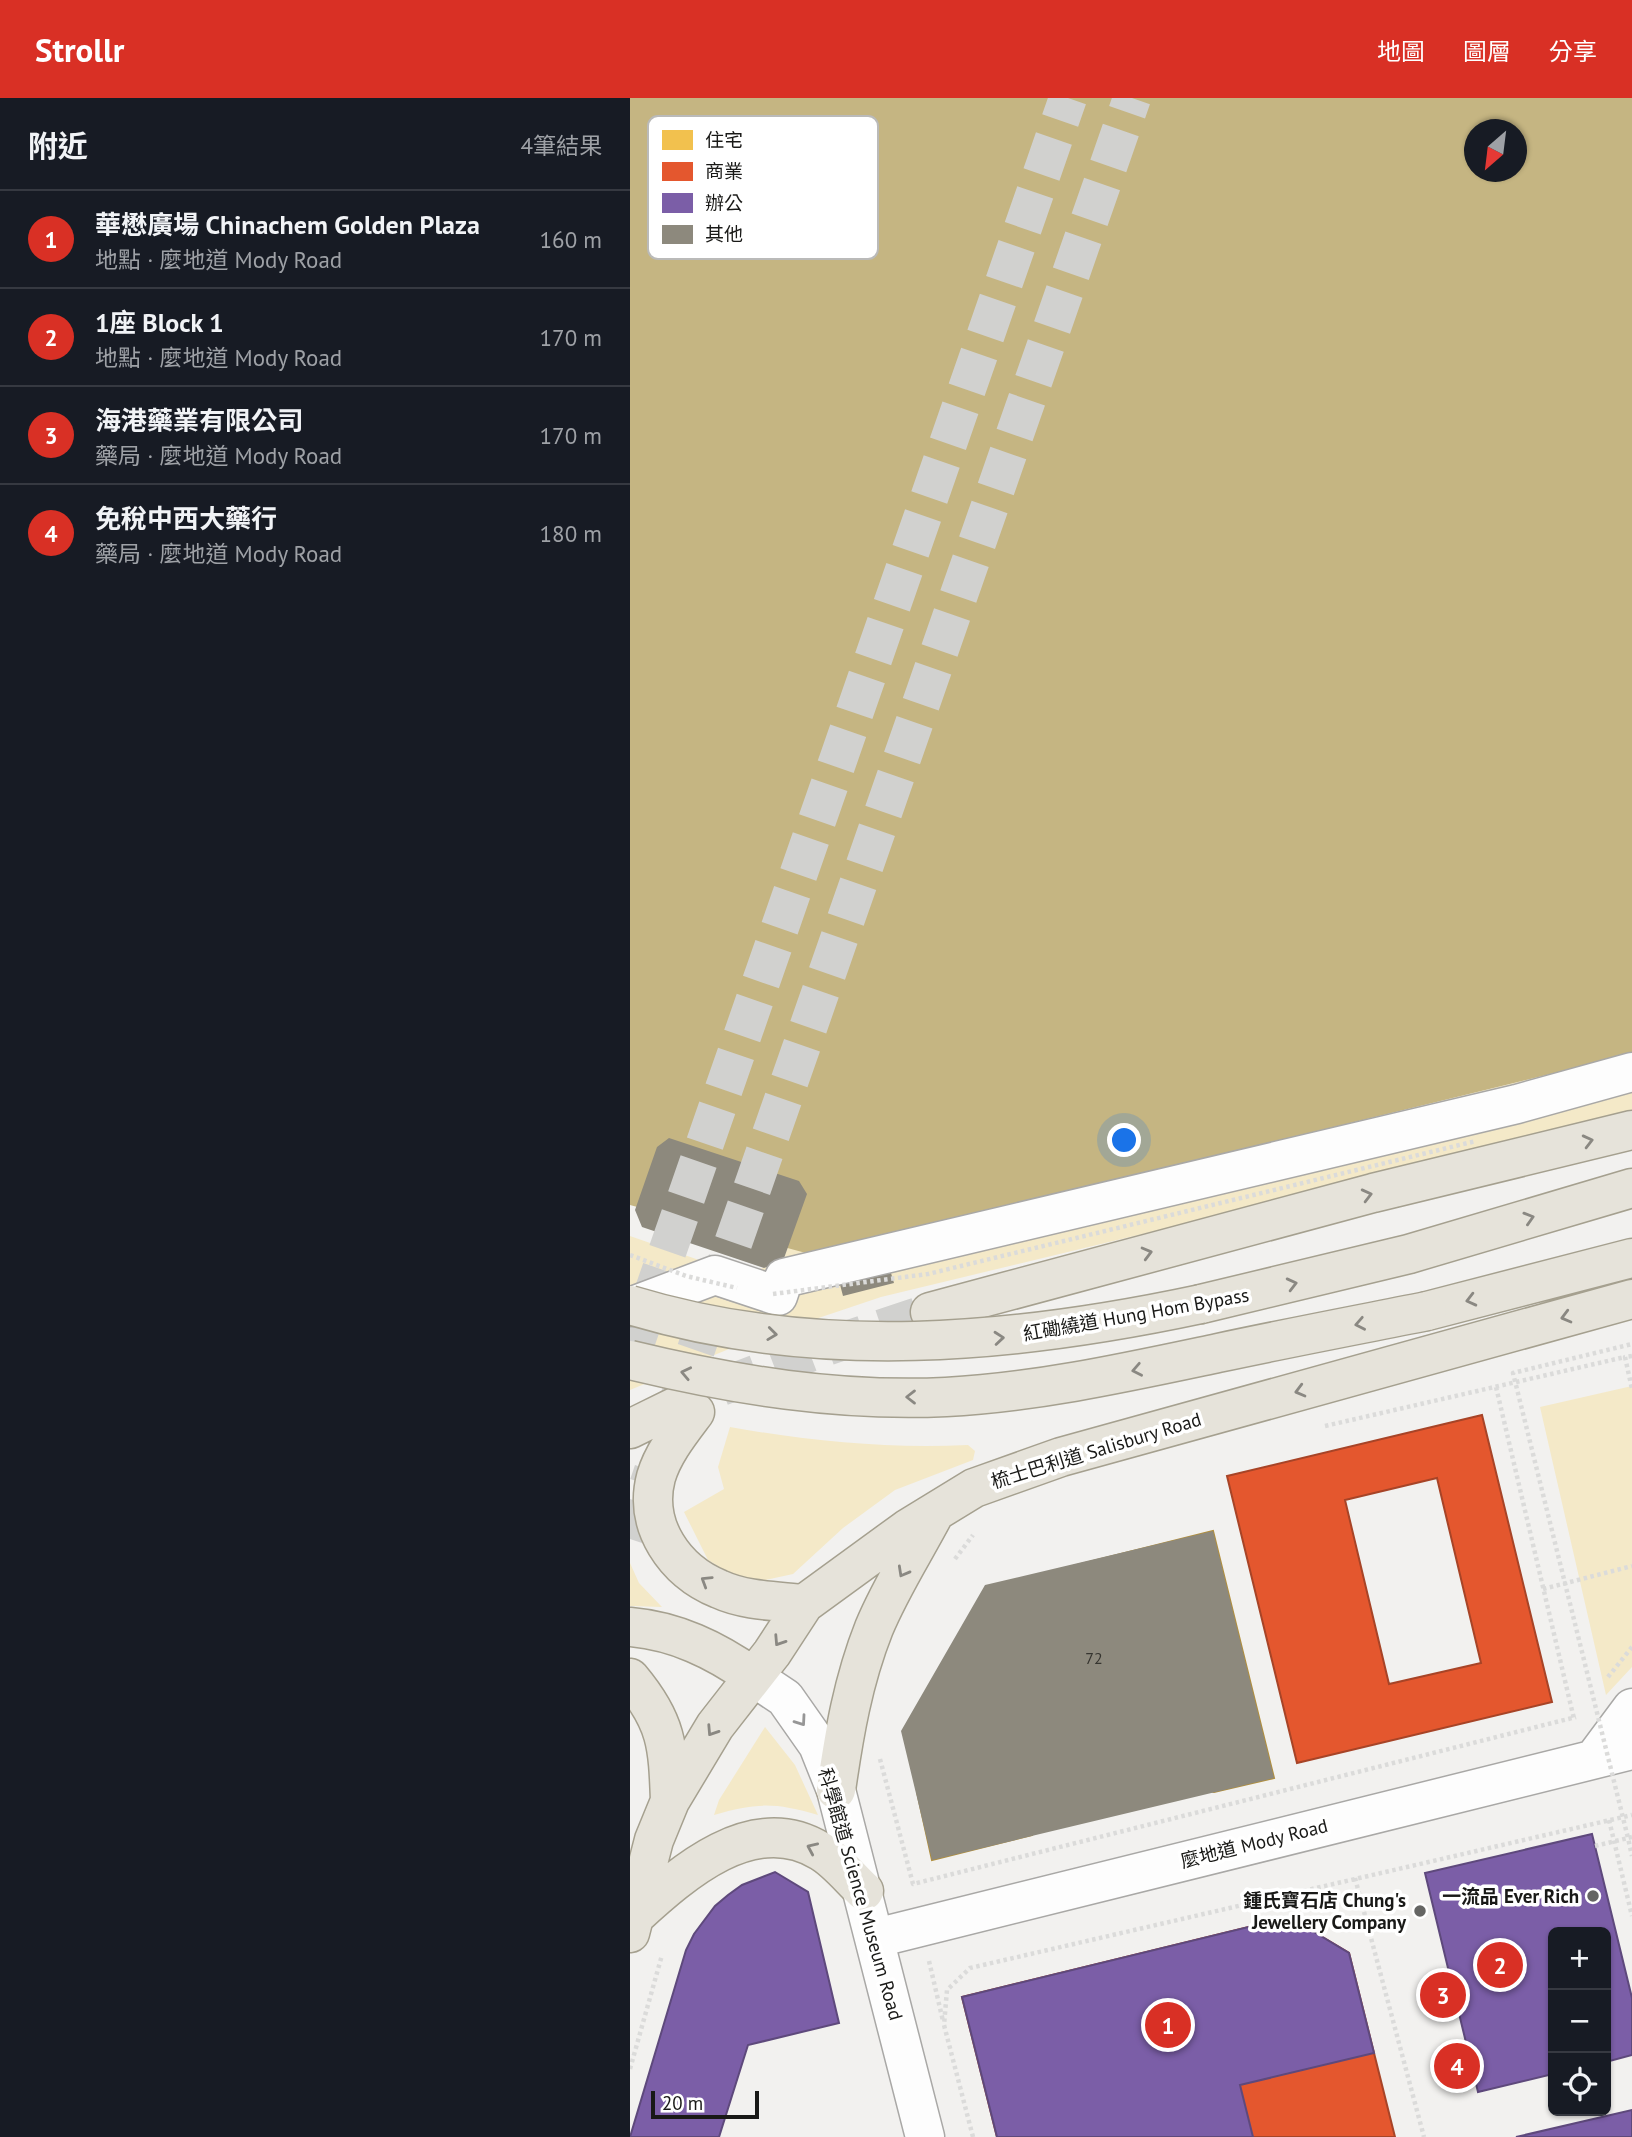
<!DOCTYPE html>
<html lang="zh-TW">
<head>
<meta charset="utf-8">
<style>
  body { margin:0; font-family:"PT Sans","Noto Sans TC",sans-serif; background:#20242c; color:#f1f3f6 }
  .controls { position:absolute; right:21px; bottom:21px; display:grid; overflow:hidden; border-radius:10px; box-shadow:0 2px 5px #0004 }
  .controls button { width:63px; height:63px; display:grid; place-items:center; padding:0; border:0; border-bottom:2px solid #363941; background:#171b24; color:#f1f3f6; font:35px sans-serif }
  .compass { position:absolute; left:834px; top:21px; width:63px; height:63px; border-radius:50%; background:#171b24; box-shadow:0 2px 5px #0004; rotate:208deg }
  .scale { position:absolute; left:21px; bottom:18px; width:108px; box-sizing:border-box; padding-left:7px; border:4px solid #191917; border-top:0; font-size:19px; line-height:24px; white-space:nowrap; color:#191917; -webkit-text-stroke:5px #fff; paint-order:stroke }
  .you { position:absolute; left:495px; top:1043px; width:24px; height:24px; margin:-18px; border:5px solid #fff; border-radius:50%; background:#1a73e8; box-shadow:0 0 0 10px #1a73e833 }
  .badge { display:grid; place-items:center; width:46px; height:46px; border-radius:50%; background:#d93025; color:#fff; font-size:23px; font-weight:700 }
  .pin { position:absolute; translate:-50% -50%; border:4px solid #fff; box-shadow:0 2px 7px #0006 }
  .list { margin:0; padding:0; list-style:none }
  h2 { display:flex; justify-content:space-between; align-items:center; height:91px; margin:0; padding:0 28px; font-size:30px }
  h2 small { font-size:23px; font-weight:400; color:#9ea1a6 }
  .list li { display:grid; grid-template-columns:46px 1fr auto; gap:21px; align-items:center; box-sizing:border-box; height:98px; padding:0 28px; border-top:2px solid #363941 }
  .list b { display:block; font-size:26px; white-space:nowrap }
  .list p { margin:0; font-size:23px; white-space:nowrap; color:#9ea1a6 }
  .list em { font-size:23px; font-style:normal; color:#9ea1a6 }
  .icon { flex:none; width:38px; height:38px; fill:none; stroke:currentColor; stroke-width:2; stroke-linecap:round; stroke-linejoin:round }
  .map { position:relative; flex:none; width:1002px; height:2039px; overflow:hidden }
  header { display:flex; align-items:center; gap:42px; box-sizing:border-box; height:98px; padding:0 35px; background:#d93025; color:#fff }
  header strong { font-size:33px }
  nav { display:flex; gap:38px; margin-inline-start:auto; font-size:24px }
  main { display:flex }
  aside { flex:1; background:#171b24 }
  .map>svg:first-child { display:block }
  .green { fill:#f4e9c8 }
  .water { fill:#c5b582; fill-rule:evenodd }
  .homes { fill:#f2c14e; stroke:#b18f3e; stroke-width:2 }
  .shops { fill:#e4572e; stroke:#a74427; stroke-width:2; fill-rule:evenodd }
  .offices { fill:#7b5ea7; stroke:#5e497c; stroke-width:2 }
  .building { fill:#8d897d }
  .lines { fill:none; stroke-linecap:round; stroke-linejoin:round }
  .major-tunnel { stroke:#d1d1cf; stroke-width:38; stroke-dasharray:38 19; stroke-linecap:butt }
  .highway-tunnel { stroke:#d1d1cf; stroke-width:38; stroke-dasharray:38 19; stroke-linecap:butt }
  .minor-casing { stroke:#a9a8a6; stroke-width:41 }
  .major-casing { stroke:#a5a08f; stroke-width:41 }
  .path { stroke:#dbdbda; stroke-width:4.5; stroke-dasharray:3.5 3.5; stroke-linecap:butt }
  .minor { stroke:#fdfdfd; stroke-width:38 }
  .major { stroke:#e6e3da; stroke-width:38 }
  .major-bridge-casing { stroke:#a5a08f; stroke-width:41; stroke-linecap:butt }
  .path-bridge { stroke:#dbdbda; stroke-width:4.5; stroke-dasharray:3.5 3.5; stroke-linecap:butt }
  .major-bridge { stroke:#e6e3da; stroke-width:38 }
  .oneway { stroke:#8a8882 }
  .oneway2 { stroke:#969696 }
  .poi-dot { fill:#656563; stroke:#fff; stroke-width:2.5 }
  .labels { text-anchor:middle; dominant-baseline:central; stroke-width:7; stroke-linejoin:round; paint-order:stroke }
  .number-label { font-size:16px; fill:#363530 }
  .street-label { font-size:19px; fill:#191917; stroke:#fff }
  .poi-label { font-size:19px; font-weight:bold; fill:#191917; stroke:#fff; text-anchor:end }
  .key { fill:#fff; stroke:#babab9; stroke-width:2 }
  .key-label { font-size:19px; fill:#191917 }
</style>
</head>
<body>
<header>
<strong>Strollr</strong>
<nav><a>地圖</a><a>圖層</a><a>分享</a></nav>
</header>
<main>
<aside>
<h2>附近<small>4筆結果</small></h2>
<ul class="list">
<li><span class="badge">1</span><div><b>華懋廣場 Chinachem Golden Plaza</b><p>地點 · 麼地道 Mody Road</p></div><em>160 m</em></li>
<li><span class="badge">2</span><div><b>1座 Block 1</b><p>地點 · 麼地道 Mody Road</p></div><em>170 m</em></li>
<li><span class="badge">3</span><div><b>海港藥業有限公司</b><p>藥局 · 麼地道 Mody Road</p></div><em>170 m</em></li>
<li><span class="badge">4</span><div><b>免稅中西大藥行</b><p>藥局 · 麼地道 Mody Road</p></div><em>180 m</em></li>
</ul>
</aside>
<div class="map">
<svg width="1002" height="2039" viewBox="0 0 1002 2039">
  <rect width="100%" height="100%" fill="#f2f1ef"/>
  <path class="green" d="M1002,956V1018L251,1199L111,1246L0,1292V1138L112,1177L153,1163L158,1148L183,1157Z
    M1002,1288V1569L976,1597L910,1309Z
    M100,1329C178,1343 258,1351 338,1347L345,1353L343,1362L265,1392L213,1430L163,1476L131,1483L101,1476L78,1462L54,1414L94,1391L88,1369Z
    M0,1465L9,1485L32,1509L0,1508Z
    M135,1629L165,1667L188,1717C146,1705 127,1704 84,1717L89,1702Z"/>
  <path class="water" d="M0,0H1002V956L183,1157L0,1107ZM844,32H886V74H844Z"/>
  <path class="homes" d="M583,1433L644,1680L584,1694L559,1688L542,1668L514,1554L480,1562L458,1569L419,1595L405,1613L395,1635L389,1681L402,1737L302,1762L287,1694L286,1659L291,1624L301,1591L316,1560L337,1531L362,1507L391,1487L423,1473Z"/>
  <path class="shops" d="M852,1317L922,1604L667,1665L597,1378ZM807,1380L851,1565L759,1586L715,1402Z
    M659,1819L719,1855L765,2039H367L332,1899Z"/>
  <path class="offices" d="M962,1736L1002,1900V1957L976,1964V1834H923V1976L848,1994L795,1775Z
    M145,1774L178,1794L209,1925L118,1947L89,2039H0L56,1852L64,1836L85,1808L98,1797L112,1787Z
    M659,1819L719,1855L744,1955L610,1987L623,2039H367L332,1899Z
    M1002,2012V2039H886Z"/>
  <path class="building" d="M39,1040L169,1083L177,1096L153,1163L134,1170L12,1129L5,1112L27,1049Z
    M258,1165L264,1185L213,1198L208,1179Z
    M583,1433L644,1680L302,1762L271,1633L355,1487Z"/>
  <g class="lines">
    <path class="major-tunnel" d="M91,1289L190,1251L300,1214"/>
    <path class="highway-tunnel" d="M0,1261L438,0
      M47,1306L502,0
      M0,1441L23,1373"/>
    <g class="minor-casing">
      <path id="minor" d="M0,1209L85,1177L148,1198L154,1180L887,1006L1002,974
        M122,1578L155,1600L188,1647L206,1692L295,2039
        M964,1661L1002,1610
        M246,1840L1002,1652"/>
    </g>
    <g class="major-casing">
      <path id="major" d="M571,1206L779,1156L1002,1090
        M797,1213L1002,1160
        M300,1214L743,1095L1002,1032
        M65,1314C50,1334 33,1355 26,1379C13,1428 45,1473 89,1491C115,1503 146,1503 174,1506
        M0,1331L55,1304
        M0,1529C46,1533 85,1552 122,1578
        M0,1580C37,1624 38,1647 40,1703
        M206,1692C214,1636 223,1583 244,1530C260,1491 284,1454 304,1416
        M5,1818C52,1775 123,1712 190,1753C206,1762 220,1780 234,1793
        M0,1835L24,1742L40,1703L85,1628L142,1555L174,1506L277,1431L344,1390L431,1359L1002,1201"/>
    </g>
    <path class="path" d="M1002,1258L995,1259L1002,1291
      M866,1289L944,1621
      M695,1328L995,1259
      M325,1461L343,1437
      M913,1491L1002,1468
      M978,1579L1002,1549
      M250,1661L283,1786L946,1619
      M979,1722L1002,1818
      M1002,1739L998,1740L1002,1758
      M725,1780L794,2039
      M299,1863L313,1923
      M0,1971L32,1857
      M343,2039L314,1927L317,1892L340,1870L1002,1717"/>
    <use href="#minor" class="minor"/>
    <use href="#major" class="major"/>
    <g class="major-bridge-casing">
      <path id="major-bridge" d="M0,1207C187,1264 383,1246 571,1206
        M0,1262C103,1287 209,1304 316,1299C408,1294 498,1274 588,1255C658,1240 727,1227 797,1213"/>
    </g>
    <path class="path-bridge" d="M0,1157L56,1178L107,1190
      M143,1196L298,1176L846,1043
      M965,1748L998,1740L883,1275L1002,1246"/>
    <use href="#major-bridge" class="major-bridge"/>
  </g>
  <defs><path id="oneway-chevron" d="M-2-3.5L2.5 0L-2 3.5" fill="none" stroke-width="1.6" stroke-linecap="round" stroke-linejoin="round" transform="scale(1.75)"/></defs>
  <g class="oneway">
    <use href="#oneway-chevron" transform="translate(958 1043) rotate(-14)"/>
    <use href="#oneway-chevron" transform="translate(737 1097) rotate(-14)"/>
    <use href="#oneway-chevron" transform="translate(899 1120) rotate(-17)"/>
    <use href="#oneway-chevron" transform="translate(517 1155) rotate(-15)"/>
    <use href="#oneway-chevron" transform="translate(662 1186) rotate(-14)"/>
    <use href="#oneway-chevron" transform="translate(841 1202) rotate(166)"/>
    <use href="#oneway-chevron" transform="translate(936 1219) rotate(165)"/>
    <use href="#oneway-chevron" transform="translate(730 1226) rotate(169)"/>
    <use href="#oneway-chevron" transform="translate(142 1236) rotate(7)"/>
    <use href="#oneway-chevron" transform="translate(369 1240) rotate(-5)"/>
    <use href="#oneway-chevron" transform="translate(507 1272) rotate(169)"/>
    <use href="#oneway-chevron" transform="translate(56 1275) rotate(-168)"/>
    <use href="#oneway-chevron" transform="translate(670 1293) rotate(165)"/>
    <use href="#oneway-chevron" transform="translate(281 1299) rotate(180)"/>
    <use href="#oneway-chevron" transform="translate(273 1474) rotate(119)"/>
    <use href="#oneway-chevron" transform="translate(76 1483) rotate(-148)"/>
    <use href="#oneway-chevron" transform="translate(149 1543) rotate(123)"/>
    <use href="#oneway-chevron" transform="translate(82 1633) rotate(123)"/>
    <use href="#oneway-chevron" transform="translate(182 1750) rotate(-156)"/>
  </g>
  <use class="oneway2" href="#oneway-chevron" transform="translate(171 1623) rotate(55)"/>
  <g class="poi-dot">
    <circle cx="963" cy="1798" r="7"/>
    <circle cx="790" cy="1813" r="7"/>
  </g>
  <g class="labels">
    <g class="number-label">
      <text x="464" y="1560">72</text>
    </g>
    <g class="street-label">
      <text transform="translate(506 1216) rotate(-10)">紅磡繞道 Hung Hom Bypass</text>
      <text transform="translate(466 1352) rotate(-17)">梳士巴利道 Salisbury Road</text>
      <text transform="translate(624 1745) rotate(-14)">麼地道 Mody Road</text>
      <text transform="translate(231 1796) rotate(74)">科學館道 Science Museum Road</text>
    </g>
    <g class="poi-label">
      <text x="949" y="1798">一流品 Ever Rich</text>
      <text x="776" y="1802">鍾氏寶石店 Chung's<tspan x="776" dy="22">Jewellery Company</tspan></text>
    </g>
  </g>
  <rect x="18" y="18" width="230" height="143" rx="10" class="key"/>
  <rect x="32" y="32" width="31" height="20" fill="#f2c14e"/>
  <rect x="32" y="64" width="31" height="19" fill="#e4572e"/>
  <rect x="32" y="95" width="31" height="20" fill="#7b5ea7"/>
  <rect x="32" y="127" width="31" height="19" fill="#8d897d"/>
  <g class="key-label">
    <text x="75" y="49">住宅</text>
    <text x="75" y="80">商業</text>
    <text x="75" y="112">辦公</text>
    <text x="75" y="143">其他</text>
  </g>
</svg>
<div class="controls">
<button>+</button>
<button>−</button>
<button><svg class="icon" aria-label="locate" viewBox="0 0 24 24"><circle cx="12" cy="12" r="6"/><path d="M12 2v4M12 18v4M2 12h4M18 12h4"/></svg></button>
</div>
<svg class="compass" viewBox="-18 -18 36 36"><path d="M0-13l5 13h-10z" fill="#e53935"/><path d="M0 13l5-13h-10z" fill="#9ea1a6"/></svg>
<div class="scale">20 m</div>
<div class="you"></div>
<div class="pin badge" style="left:538px;top:1927px">1</div>
<div class="pin badge" style="left:870px;top:1867px">2</div>
<div class="pin badge" style="left:813px;top:1897px">3</div>
<div class="pin badge" style="left:827px;top:1968px">4</div>
</div>
</main>
</body>
</html>
